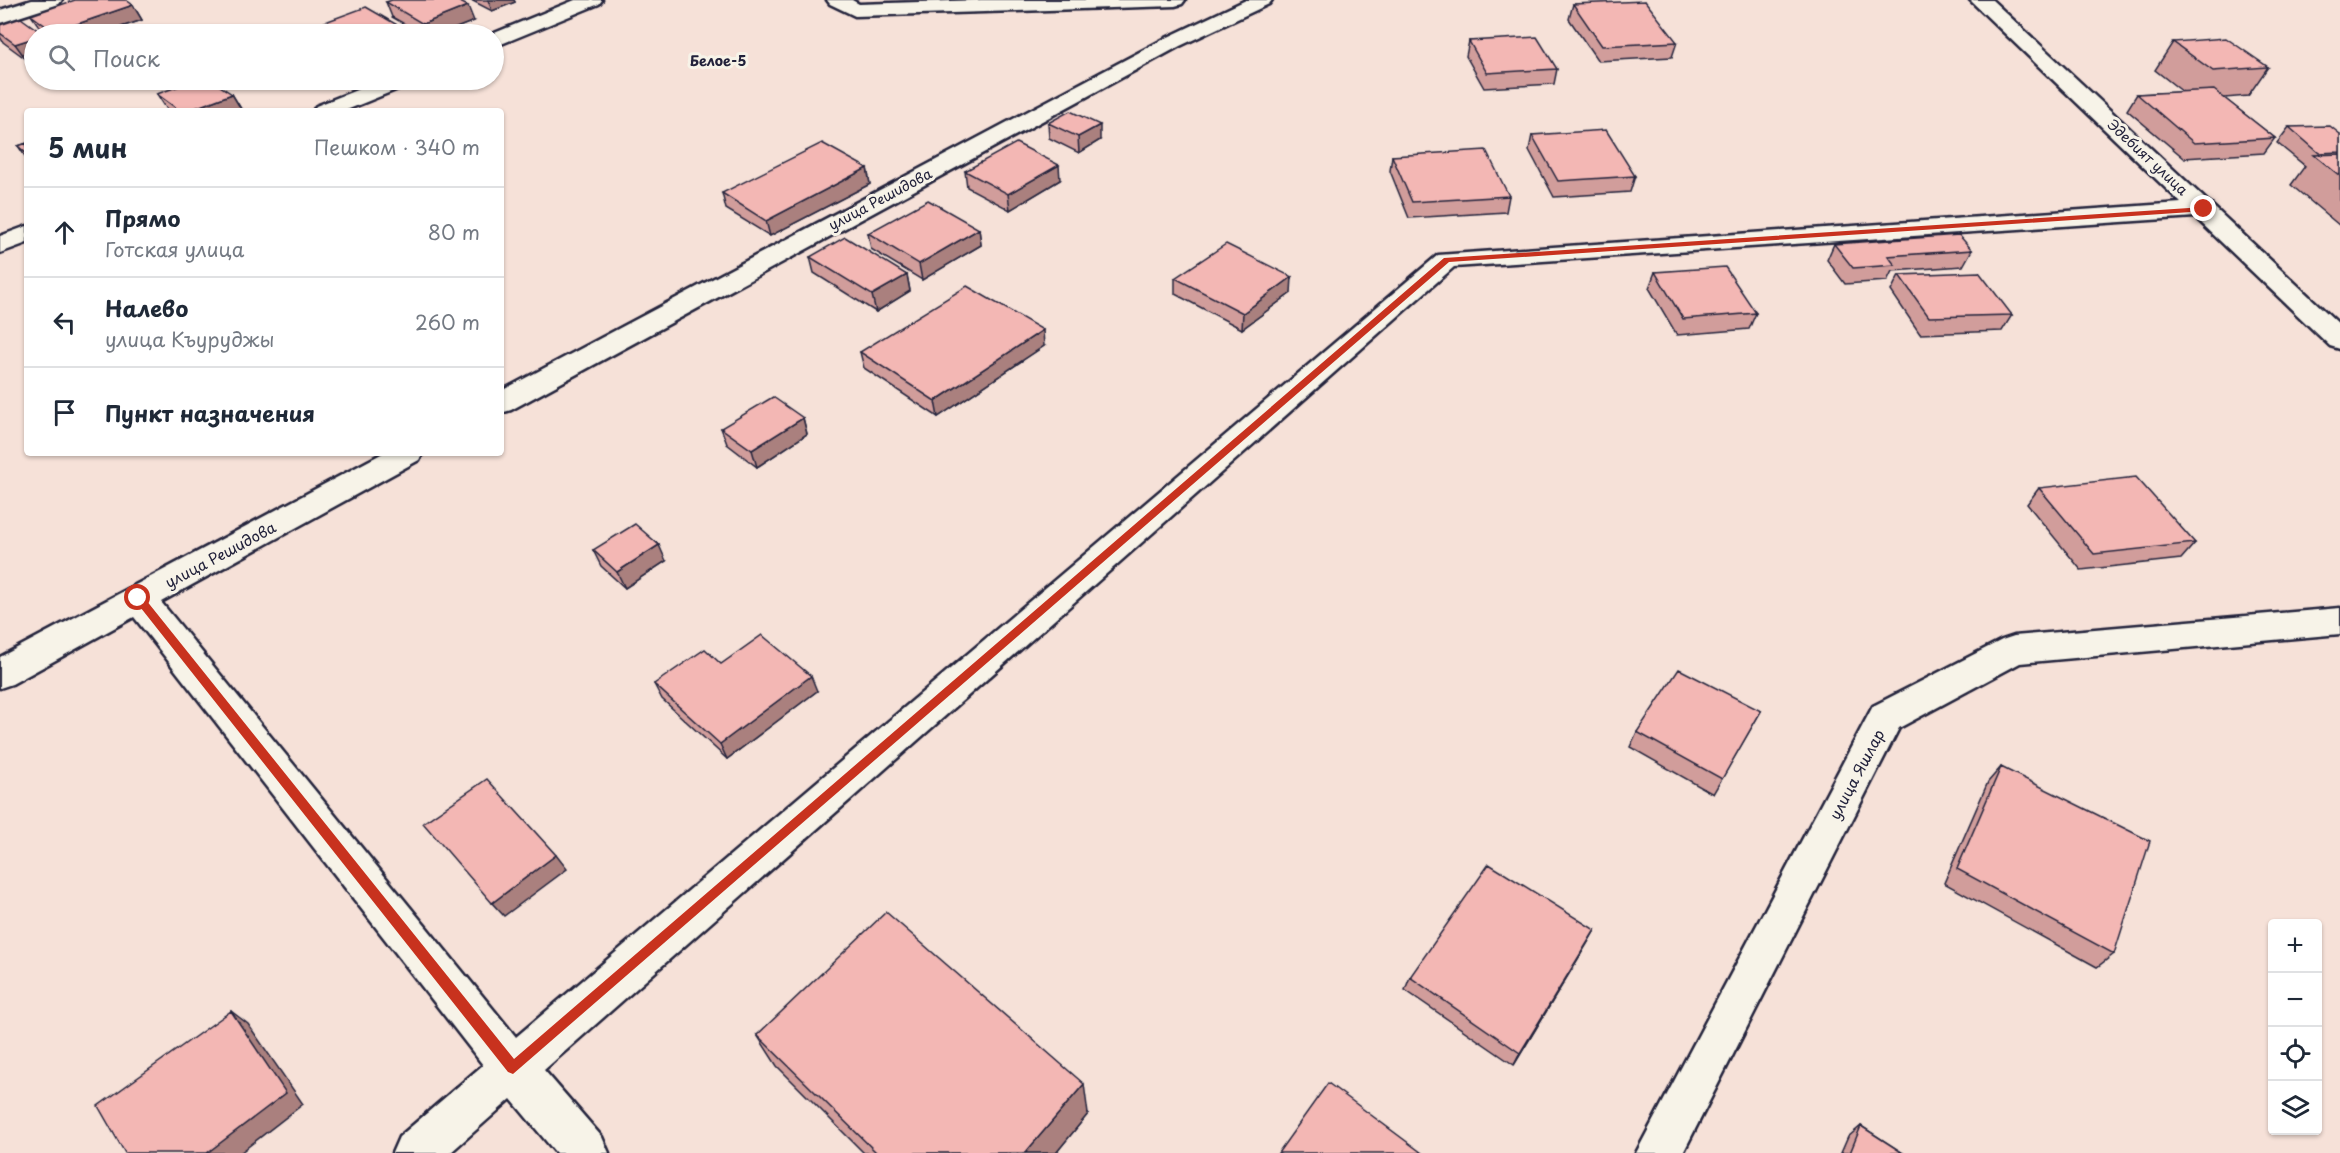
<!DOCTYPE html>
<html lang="ru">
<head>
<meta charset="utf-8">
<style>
  body { margin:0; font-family:"Playpen Sans",sans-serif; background:#f2f2f3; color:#1f2937 }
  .controls { position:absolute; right:18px; bottom:18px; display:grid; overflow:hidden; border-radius:6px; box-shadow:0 2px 4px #0004 }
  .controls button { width:54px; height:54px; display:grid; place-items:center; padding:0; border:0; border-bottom:2px solid #e0e1e3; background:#fff; color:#1f2937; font:30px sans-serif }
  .stop { position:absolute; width:18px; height:18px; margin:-14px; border:4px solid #c8321e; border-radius:50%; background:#fff }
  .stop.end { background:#c8321e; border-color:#fff; box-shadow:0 2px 6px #0008 }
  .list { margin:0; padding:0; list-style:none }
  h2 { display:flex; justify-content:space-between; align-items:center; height:78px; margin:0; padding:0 24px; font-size:26px }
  h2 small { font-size:20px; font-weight:400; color:#747a83 }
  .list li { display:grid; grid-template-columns:39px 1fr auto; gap:18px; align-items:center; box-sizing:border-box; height:90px; padding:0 24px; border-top:2px solid #e0e1e3 }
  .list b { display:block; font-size:22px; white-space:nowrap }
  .list p { margin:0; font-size:20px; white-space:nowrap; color:#747a83 }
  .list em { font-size:20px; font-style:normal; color:#747a83 }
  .icon { flex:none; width:33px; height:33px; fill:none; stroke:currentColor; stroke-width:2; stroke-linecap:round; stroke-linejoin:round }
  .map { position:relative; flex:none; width:2340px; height:1153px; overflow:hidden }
  .search { position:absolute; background:#fff; box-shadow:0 2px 4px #0004; left:24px; top:24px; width:480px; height:66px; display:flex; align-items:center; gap:15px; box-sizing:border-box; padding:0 21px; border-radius:33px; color:#747a83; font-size:22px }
  .panel { position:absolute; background:#fff; box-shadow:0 2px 4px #0004; left:24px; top:108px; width:480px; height:348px; border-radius:6px }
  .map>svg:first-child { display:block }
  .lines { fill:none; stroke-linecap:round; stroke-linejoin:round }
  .lane-casing { stroke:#22223b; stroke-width:5 }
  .street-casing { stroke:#22223b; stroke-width:5 }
  .lane { fill:#f7f3e8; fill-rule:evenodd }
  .street { fill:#f7f3e8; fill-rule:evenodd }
  .wall { fill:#d19d9b; stroke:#22223b; stroke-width:1.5 }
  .shaded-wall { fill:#aa807e; stroke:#22223b; stroke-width:1.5 }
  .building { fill:#f3b7b4; stroke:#22223b; stroke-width:1.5 }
  .route { fill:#c8321e }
  .labels { text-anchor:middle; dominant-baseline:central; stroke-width:6; stroke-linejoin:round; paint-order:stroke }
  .far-neighbourhood-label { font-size:14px; font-weight:bold; fill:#22223b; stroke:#f7f3e8 }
  .far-street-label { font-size:14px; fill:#22223b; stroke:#f7f3e8 }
  .street-label { font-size:15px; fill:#22223b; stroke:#f7f3e8 }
</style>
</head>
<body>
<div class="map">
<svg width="2340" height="1153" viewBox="0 0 2340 1153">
  <rect width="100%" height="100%" fill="#f6e1d8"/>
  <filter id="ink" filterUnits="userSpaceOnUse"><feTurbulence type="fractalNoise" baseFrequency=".0167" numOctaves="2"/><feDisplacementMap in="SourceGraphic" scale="12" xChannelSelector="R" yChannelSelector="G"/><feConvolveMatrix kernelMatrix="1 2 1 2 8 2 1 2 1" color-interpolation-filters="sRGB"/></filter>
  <g filter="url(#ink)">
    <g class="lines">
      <g class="lane-casing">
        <path id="lane" d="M827,0H852L859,4L981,0H1185L1182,4L1175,6L855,16L830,4Z"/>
      </g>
      <g class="street-casing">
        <path id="street" d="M32,0H62L59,4L0,23V10Z
          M575,0H602L599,4L494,47V34H492Z
          M1246,0H1272L1269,4L1180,46L511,410L501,413V391L1166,38Z
          M1970,0H1992L2340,325V349L2330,346L2195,217L1454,267L544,1070L602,1137L609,1153H556L511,1099L450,1153H392L399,1137L483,1065L134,617L12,684L0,688V657L383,453H423L419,460L161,602L516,1037L1438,255L2181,203Z
          M382,80H411L408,85L344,111H313L316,106Z
          M27,226V243L0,253V236Z
          M2340,608V634L2020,663L1899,728L1683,1153H1636L1873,706L2002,640L2014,636Z"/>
      </g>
      <use href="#lane" class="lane"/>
      <use href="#street" class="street"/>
    </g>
    <path class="wall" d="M471,0H514L515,2L492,11Z
      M386,2L474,21L441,34H422L392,17Z
      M1573,4L1677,42L1672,57L1598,61L1569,19Z
      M133,5L142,20L100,34H48L41,29L31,15Z
      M0,25L34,34V56L26,59L3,42L0,37Z
      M309,28L406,30L408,34H312Z
      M1469,41L1557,69L1554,84L1484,88L1466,56Z
      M2173,42L2268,67L2248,96L2224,98L2275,138L2264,153L2184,158L2127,110L2137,94L2183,92L2155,70Z
      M157,94H232L241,109L236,111H168Z
      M1048,123L1100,140L1079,153L1049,138Z
      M2289,127L2340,134V226L2291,185L2305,166L2277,143Z
      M1532,135L1635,176L1630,192L1554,197L1529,150Z
      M27,143V159L18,146Z
      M1392,156L1509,196L1506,212L1409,218L1390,171Z
      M867,168L870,184L770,236L726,209L722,193Z
      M965,171L1060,180L1010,210L967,187Z
      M979,229L981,245L922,280L871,249L868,233Z
      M1834,244L1972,250L1963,266L1892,271L1887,281L1845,284L1827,260Z
      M810,257L907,275L910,291L876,312L814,273Z
      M1655,272L1756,313L1749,329L1677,335L1649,288Z
      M1899,275L2012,315L2002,331L1920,334L1891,291Z
      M1175,278L1291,293L1242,329L1175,294Z
      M1044,346L938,417L864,368L860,352Z
      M803,418L807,434L757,467L727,444L721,428Z
      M2039,488L2195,543L2181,559L2081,570L2027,504Z
      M593,550L666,561L625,588L601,566Z
      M721,664L817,691L727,759L662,699L654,684Z
      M1761,711L1713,794L1630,747L1637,732Z
      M2001,767L2114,954L2097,967L1944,883L1988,782Z
      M1595,930L1514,1065L1405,990L1410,977Z
      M757,1035L1088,1114L1056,1153H864L777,1066Z
      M1861,1126L1903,1153H1841L1848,1137Z"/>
    <path class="shaded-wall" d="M488,0H514L515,2L492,11Z
      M133,5L142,20L100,34H56L54,32Z
      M468,6L474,21L441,34H428L423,24Z
      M406,30L408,34H394Z
      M34,38V56L26,59L15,44Z
      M232,94L241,109L236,111H187Z
      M1100,125V140L1079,153L1078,137Z
      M1059,165L1060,180L1010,210L1008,194Z
      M867,168L870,184L770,236L766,221Z
      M979,229L981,245L922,280L919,264Z
      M907,275L910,291L876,312L872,295Z
      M1292,277L1291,293L1242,329L1243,313Z
      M1043,330L1044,346L938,417L935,401Z
      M803,418L807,434L757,467L752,450Z
      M659,545L666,561L625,588L617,572Z
      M811,676L817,691L727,759L720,744Z
      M556,855L567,869L504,916L492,903Z
      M1595,930L1587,944L1514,1065L1520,1053Z
      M231,1011L248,1024L303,1104L240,1153H207Z
      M1084,1084L1088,1114L1056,1153H1025Z"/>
    <path class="building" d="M75,0H126L133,5L54,32L31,15Z
      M392,0H456L468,6L423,24L386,2Z
      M1645,1L1677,42L1602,46L1573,4Z
      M366,7L406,30L394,34H319L309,28Z
      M21,18L43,34H34V38L15,44L0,33V25Z
      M1537,37L1557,69L1487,73L1469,41Z
      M2226,38L2268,67L2213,71L2173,42Z
      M196,80H211L232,94L187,111H180L157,94Z
      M2214,90L2275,138L2194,143L2137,94Z
      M1070,111L1100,125L1078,137L1048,123Z
      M2330,126L2340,134V152L2319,153L2289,127Z
      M1606,130L1635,176L1558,181L1532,135Z
      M27,143V154L18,146Z
      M822,143L867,168L766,221L722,193Z
      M1016,143L1059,165L1008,194L965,171Z
      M1486,150L1509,196L1412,202L1392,156Z
      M2340,154V176L2314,155Z
      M928,200L979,229L919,264L868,233Z
      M1959,235L1972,250L1888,256L1895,265L1853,268L1834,244Z
      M845,237L907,275L872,295L810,257Z
      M1226,244L1292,277L1243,313L1175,278Z
      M1725,267L1756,313L1683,319L1655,272Z
      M1979,272L2012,315L1929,317L1899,275Z
      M967,286L1043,330L935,401L860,352Z
      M773,397L803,418L752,450L721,428Z
      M2136,477L2195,543L2094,554L2039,488Z
      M635,524L659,545L617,572L593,550Z
      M762,635L811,676L720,744L654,684L705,649L721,664Z
      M1679,669L1761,711L1722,779L1637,732Z
      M2001,767L2150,841L2114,954L1957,869Z
      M487,779L556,855L492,903L423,823Z
      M1489,864L1595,930L1520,1053L1410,977Z
      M886,912L1084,1084L1025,1153H877L757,1035Z
      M231,1011L286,1093L207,1153H125L98,1106Z
      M1328,1083L1422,1153H1278Z
      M1861,1126L1903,1153H1850Z"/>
  </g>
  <path class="route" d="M2204,207L2206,211L1449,262L513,1074L508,1072L133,598L135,595H142L514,1059L1444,258Z"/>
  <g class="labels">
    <g class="far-neighbourhood-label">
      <text x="718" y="60">Белое-5</text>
    </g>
    <g class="far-street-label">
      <text transform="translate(2148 157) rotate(43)">Эдебият улица</text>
      <text transform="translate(880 199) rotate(-28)">улица Решидова</text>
    </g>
    <g class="street-label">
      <text transform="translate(220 554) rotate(-28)">улица Решидова</text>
      <text transform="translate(1856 774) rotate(-62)">улица Яшлар</text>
    </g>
  </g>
</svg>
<div class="controls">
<button>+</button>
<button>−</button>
<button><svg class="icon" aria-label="locate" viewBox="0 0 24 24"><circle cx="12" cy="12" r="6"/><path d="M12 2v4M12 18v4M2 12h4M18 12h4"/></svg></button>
<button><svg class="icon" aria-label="layers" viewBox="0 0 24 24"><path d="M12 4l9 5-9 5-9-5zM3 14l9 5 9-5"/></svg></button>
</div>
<div class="stop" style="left:138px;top:598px"></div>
<div class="stop end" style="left:2204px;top:209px"></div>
<div class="search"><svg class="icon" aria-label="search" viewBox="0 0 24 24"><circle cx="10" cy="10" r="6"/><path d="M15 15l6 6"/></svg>Поиск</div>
<section class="panel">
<h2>5 мин<small>Пешком · 340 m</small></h2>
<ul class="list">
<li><svg class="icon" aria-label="ahead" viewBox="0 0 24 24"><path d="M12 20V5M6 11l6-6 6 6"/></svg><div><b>Прямо</b><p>Готская улица</p></div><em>80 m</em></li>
<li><svg class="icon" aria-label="left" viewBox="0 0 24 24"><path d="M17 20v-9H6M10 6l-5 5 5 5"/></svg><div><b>Налево</b><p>улица Къуруджы</p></div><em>260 m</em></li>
<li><svg class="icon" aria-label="arrive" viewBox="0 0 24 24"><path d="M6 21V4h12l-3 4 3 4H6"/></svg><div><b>Пункт назначения</b></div></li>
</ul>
</section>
</div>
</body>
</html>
